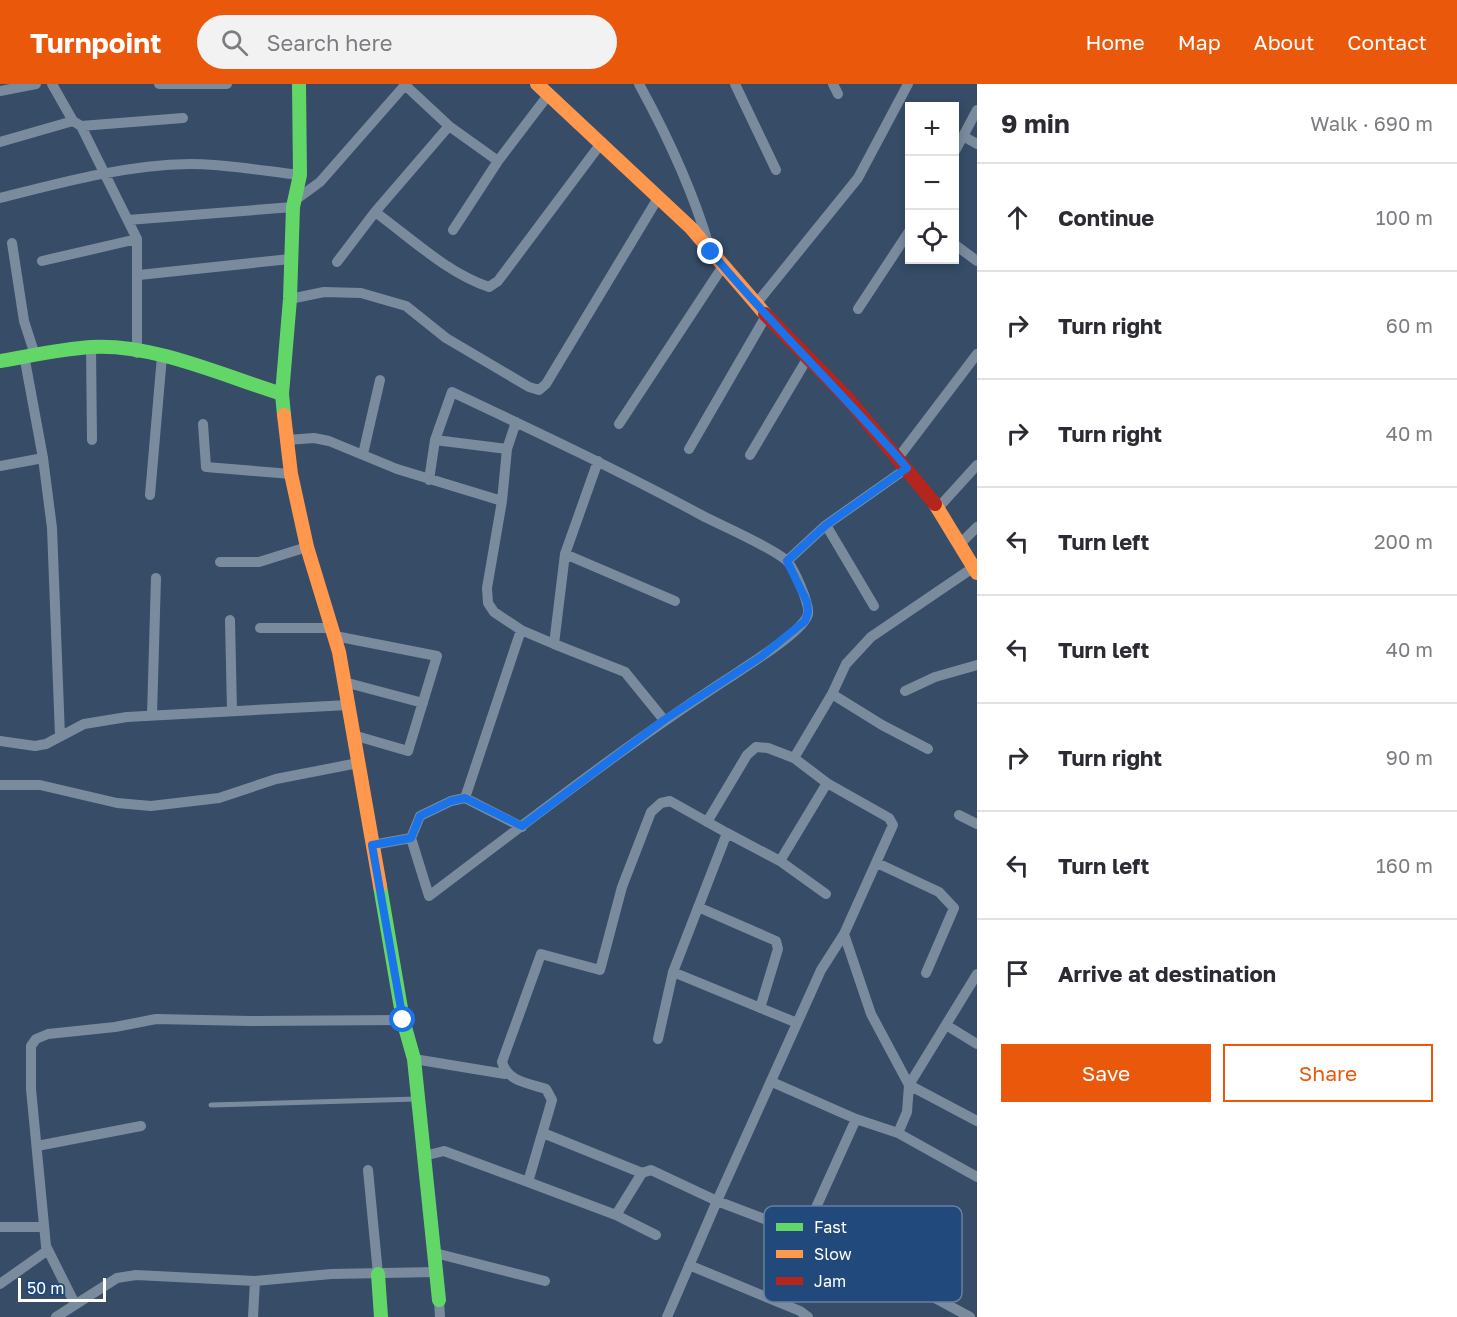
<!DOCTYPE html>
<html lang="en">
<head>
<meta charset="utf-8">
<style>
  body { margin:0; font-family:"Golos Text",sans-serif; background:#f2f2f3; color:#2b2b33 }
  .controls { position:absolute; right:18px; top:18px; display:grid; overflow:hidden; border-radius:0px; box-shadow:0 3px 9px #0003 }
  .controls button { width:54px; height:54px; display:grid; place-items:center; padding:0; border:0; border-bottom:2px solid #e1e1e2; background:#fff; color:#2b2b33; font:30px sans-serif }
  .scale { position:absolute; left:18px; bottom:15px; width:88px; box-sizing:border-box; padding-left:6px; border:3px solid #fff; border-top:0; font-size:16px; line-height:21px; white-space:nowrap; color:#fff; -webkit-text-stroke:4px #22497b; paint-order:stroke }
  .stop { position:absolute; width:18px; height:18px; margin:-14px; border:4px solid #1a73e8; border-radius:50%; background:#fff }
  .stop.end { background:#1a73e8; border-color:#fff; box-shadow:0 2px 6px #0008 }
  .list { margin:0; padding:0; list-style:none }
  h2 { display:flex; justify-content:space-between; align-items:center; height:78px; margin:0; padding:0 24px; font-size:26px }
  h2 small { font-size:20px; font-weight:400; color:#7c7c81 }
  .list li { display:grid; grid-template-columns:39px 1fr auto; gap:18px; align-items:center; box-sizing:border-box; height:108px; padding:0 24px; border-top:2px solid #e1e1e2 }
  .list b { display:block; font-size:22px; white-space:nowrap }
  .list em { font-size:20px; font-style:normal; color:#7c7c81 }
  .actions { display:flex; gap:12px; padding:18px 24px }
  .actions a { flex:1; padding:14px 0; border:2px solid #ea580c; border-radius:0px; text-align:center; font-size:21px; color:#ea580c }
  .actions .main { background:#ea580c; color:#fff }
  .icon { flex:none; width:33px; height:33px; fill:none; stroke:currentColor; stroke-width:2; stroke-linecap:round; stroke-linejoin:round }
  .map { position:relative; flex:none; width:977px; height:1233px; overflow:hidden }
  header { display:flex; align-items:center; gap:36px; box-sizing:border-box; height:84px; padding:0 30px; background:#ea580c; color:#fff }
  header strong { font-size:28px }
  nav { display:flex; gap:33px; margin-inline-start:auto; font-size:21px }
  .search { width:420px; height:54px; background:#f2f2f3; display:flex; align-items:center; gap:15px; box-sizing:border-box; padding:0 21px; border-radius:33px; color:#7c7c81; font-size:22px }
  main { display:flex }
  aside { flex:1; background:#fff }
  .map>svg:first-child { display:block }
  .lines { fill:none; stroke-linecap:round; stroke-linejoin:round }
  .lane { stroke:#7a8b9e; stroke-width:5 }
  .street { stroke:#7a8b9e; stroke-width:10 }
  .fast { stroke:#63d668; stroke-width:14 }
  .slow { stroke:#ff974d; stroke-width:14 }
  .jam { stroke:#b3261e; stroke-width:14 }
  .route { stroke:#1a73e8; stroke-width:8 }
  .key { fill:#22497b; stroke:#6480a3; stroke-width:1.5 }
  .key-label { font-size:16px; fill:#fff }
</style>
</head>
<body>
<header>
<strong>Turnpoint</strong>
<div class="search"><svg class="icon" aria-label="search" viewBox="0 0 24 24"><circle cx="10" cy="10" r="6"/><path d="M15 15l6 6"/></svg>Search here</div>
<nav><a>Home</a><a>Map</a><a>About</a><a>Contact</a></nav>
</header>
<main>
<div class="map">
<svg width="977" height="1233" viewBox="0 0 977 1233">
  <rect width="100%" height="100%" fill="#364c67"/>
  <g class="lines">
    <path class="lane" d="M211,1021L417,1015"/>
    <path class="street" d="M52,0L73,37L81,42L137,155V269
      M159,0H227
      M639,0C668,53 692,104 709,162
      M735,0L776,86
      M833,0L838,10
      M0,7L36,0
      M81,42L183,34
      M449,42L498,77
      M963,52L977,60
      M0,58L73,37
      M954,69L977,26
      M0,114C63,98 125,81 190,80C226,80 264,87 300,91
      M294,117L320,98L406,0
      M375,128C411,154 447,189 489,203L498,197L602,58
      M128,136L293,123
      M453,146L498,77L549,10
      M12,159L24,237L35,271
      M954,160L977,177
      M42,177L137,155
      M337,178L375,128L449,42L404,0
      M139,191L290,175
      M290,215L324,208L361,209L406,222L446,254L529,303L539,306L546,300L658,114
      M756,220L858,94L908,0
      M858,225L910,146
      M91,263L92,356
      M24,271L43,374L52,444L60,652
      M203,340L206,383L291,390
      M619,340L723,182
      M287,356L314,354L329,357L397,385L502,417
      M507,365L516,338
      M689,365L766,232
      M363,370L380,296
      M750,371L807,275
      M898,374L977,270
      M0,382L43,374
      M429,396L435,356
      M150,411L162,272
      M938,424L977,381
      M826,441L874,522
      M961,459L977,443
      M565,470L675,517
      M787,477L826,441L907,384
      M220,478H259L307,463
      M230,536L232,627
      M260,544H331
      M521,546L554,560L565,470L598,377
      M335,552L437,572L408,667L353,651
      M554,560L625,588L664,636
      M344,598L423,619
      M905,607L935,593L977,581
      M832,610L882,641L928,665
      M152,631L156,494
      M0,657L35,662L46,660L84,640L127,633L348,621
      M0,701H40L117,719L151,722L219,714L276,695L358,679
      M959,731L977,740
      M707,738L747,671L756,663L768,664L794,674
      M411,754L420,732L451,717L465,714
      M372,761L411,754L429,812C530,736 629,658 735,590C751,579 804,547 808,530C810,520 793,482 786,476C769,462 727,444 705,433C622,388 537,348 452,308L435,356L507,365L502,417L487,504L488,519L494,528L521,546L465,714L522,743
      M780,777L826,810
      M877,779L939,808L954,824L926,889
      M698,823L776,857L778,865L760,924
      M844,850L871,930L909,1001L907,1028L898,1049
      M673,888L797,939
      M977,890L909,1001L977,1037
      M946,941L977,960
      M658,955L673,888L727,749L780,777L827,699
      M414,975L505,990
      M772,998L856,1035L898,1049L977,1093
      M543,1049L642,1089
      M37,1062L141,1042
      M424,1072L444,1067L528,1098
      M368,1086L378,1190
      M616,1131L642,1089L651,1086L717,1117L821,886L844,850L893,741L889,734L827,699L794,674L832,610L846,580L871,553L974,483
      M0,1143H44
      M804,1150L856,1035
      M656,1151L616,1131L528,1098L552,1016L546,1005C528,999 508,998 502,978L541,870L600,886L622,803L651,728L661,719L670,717L727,749
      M435,1169L545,1197
      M689,1181L800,1227L808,1233
      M0,1200L48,1166
      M439,1216L440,1233
      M75,1220L46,1162L31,1005V962L36,955L48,950L115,943L156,935L250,937L403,936
      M56,1233L117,1194L136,1191L255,1197L331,1190L437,1188
      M253,1233L255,1197
      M667,1233L717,1117L804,1150L887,1188L970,1233"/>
    <path class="fast" d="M0,277C30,272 61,265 91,263C152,259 224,292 282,310
      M284,331L282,310L290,215L293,123L300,91L299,0
      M380,802L403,936L414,975L439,1216
      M378,1190L381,1233"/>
    <path class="slow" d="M537,0L691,144L765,230
      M284,331L291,390L307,463L339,568L380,802
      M935,420L977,489"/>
    <path class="jam" d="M765,230L849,316L935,420"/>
  </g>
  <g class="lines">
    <path class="route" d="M403,936L372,761L411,754L420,732L451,717L465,714L522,742L664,636L762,572L805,537L808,528L807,518L787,477L826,441L907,384C844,310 773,243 711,168"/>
  </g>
  <rect x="764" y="1122" width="198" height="96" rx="9" class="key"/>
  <rect x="776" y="1139" width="27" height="8" fill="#63d668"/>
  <rect x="776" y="1166" width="27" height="8" fill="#ff974d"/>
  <rect x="776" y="1193" width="27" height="8" fill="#b3261e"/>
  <g class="key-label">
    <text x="814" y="1149">Fast</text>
    <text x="814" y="1176">Slow</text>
    <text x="814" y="1203">Jam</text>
  </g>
</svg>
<div class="controls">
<button>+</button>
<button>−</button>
<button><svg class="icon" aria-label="locate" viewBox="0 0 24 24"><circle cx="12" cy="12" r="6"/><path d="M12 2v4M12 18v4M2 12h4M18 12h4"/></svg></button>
</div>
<div class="scale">50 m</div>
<div class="stop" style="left:403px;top:936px"></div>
<div class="stop end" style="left:711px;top:168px"></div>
</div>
<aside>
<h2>9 min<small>Walk · 690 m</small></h2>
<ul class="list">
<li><svg class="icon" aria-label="ahead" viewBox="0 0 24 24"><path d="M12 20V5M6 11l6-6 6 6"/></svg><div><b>Continue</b></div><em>100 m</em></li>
<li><svg class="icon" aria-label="right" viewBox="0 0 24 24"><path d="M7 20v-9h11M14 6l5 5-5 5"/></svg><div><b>Turn right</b></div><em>60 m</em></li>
<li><svg class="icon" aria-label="right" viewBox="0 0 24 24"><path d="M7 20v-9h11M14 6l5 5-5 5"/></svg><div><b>Turn right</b></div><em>40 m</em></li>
<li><svg class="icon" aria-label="left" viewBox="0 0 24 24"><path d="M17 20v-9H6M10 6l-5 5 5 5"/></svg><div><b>Turn left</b></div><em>200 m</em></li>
<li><svg class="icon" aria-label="left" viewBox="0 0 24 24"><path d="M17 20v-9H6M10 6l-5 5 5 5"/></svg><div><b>Turn left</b></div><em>40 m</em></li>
<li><svg class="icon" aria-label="right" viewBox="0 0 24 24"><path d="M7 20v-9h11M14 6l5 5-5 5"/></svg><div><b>Turn right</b></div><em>90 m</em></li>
<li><svg class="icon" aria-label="left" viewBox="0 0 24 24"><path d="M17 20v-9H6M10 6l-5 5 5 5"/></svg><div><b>Turn left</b></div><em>160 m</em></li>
<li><svg class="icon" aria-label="arrive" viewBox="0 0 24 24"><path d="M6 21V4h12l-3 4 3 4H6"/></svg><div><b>Arrive at destination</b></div></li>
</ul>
<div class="actions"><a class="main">Save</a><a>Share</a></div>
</aside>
</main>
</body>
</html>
